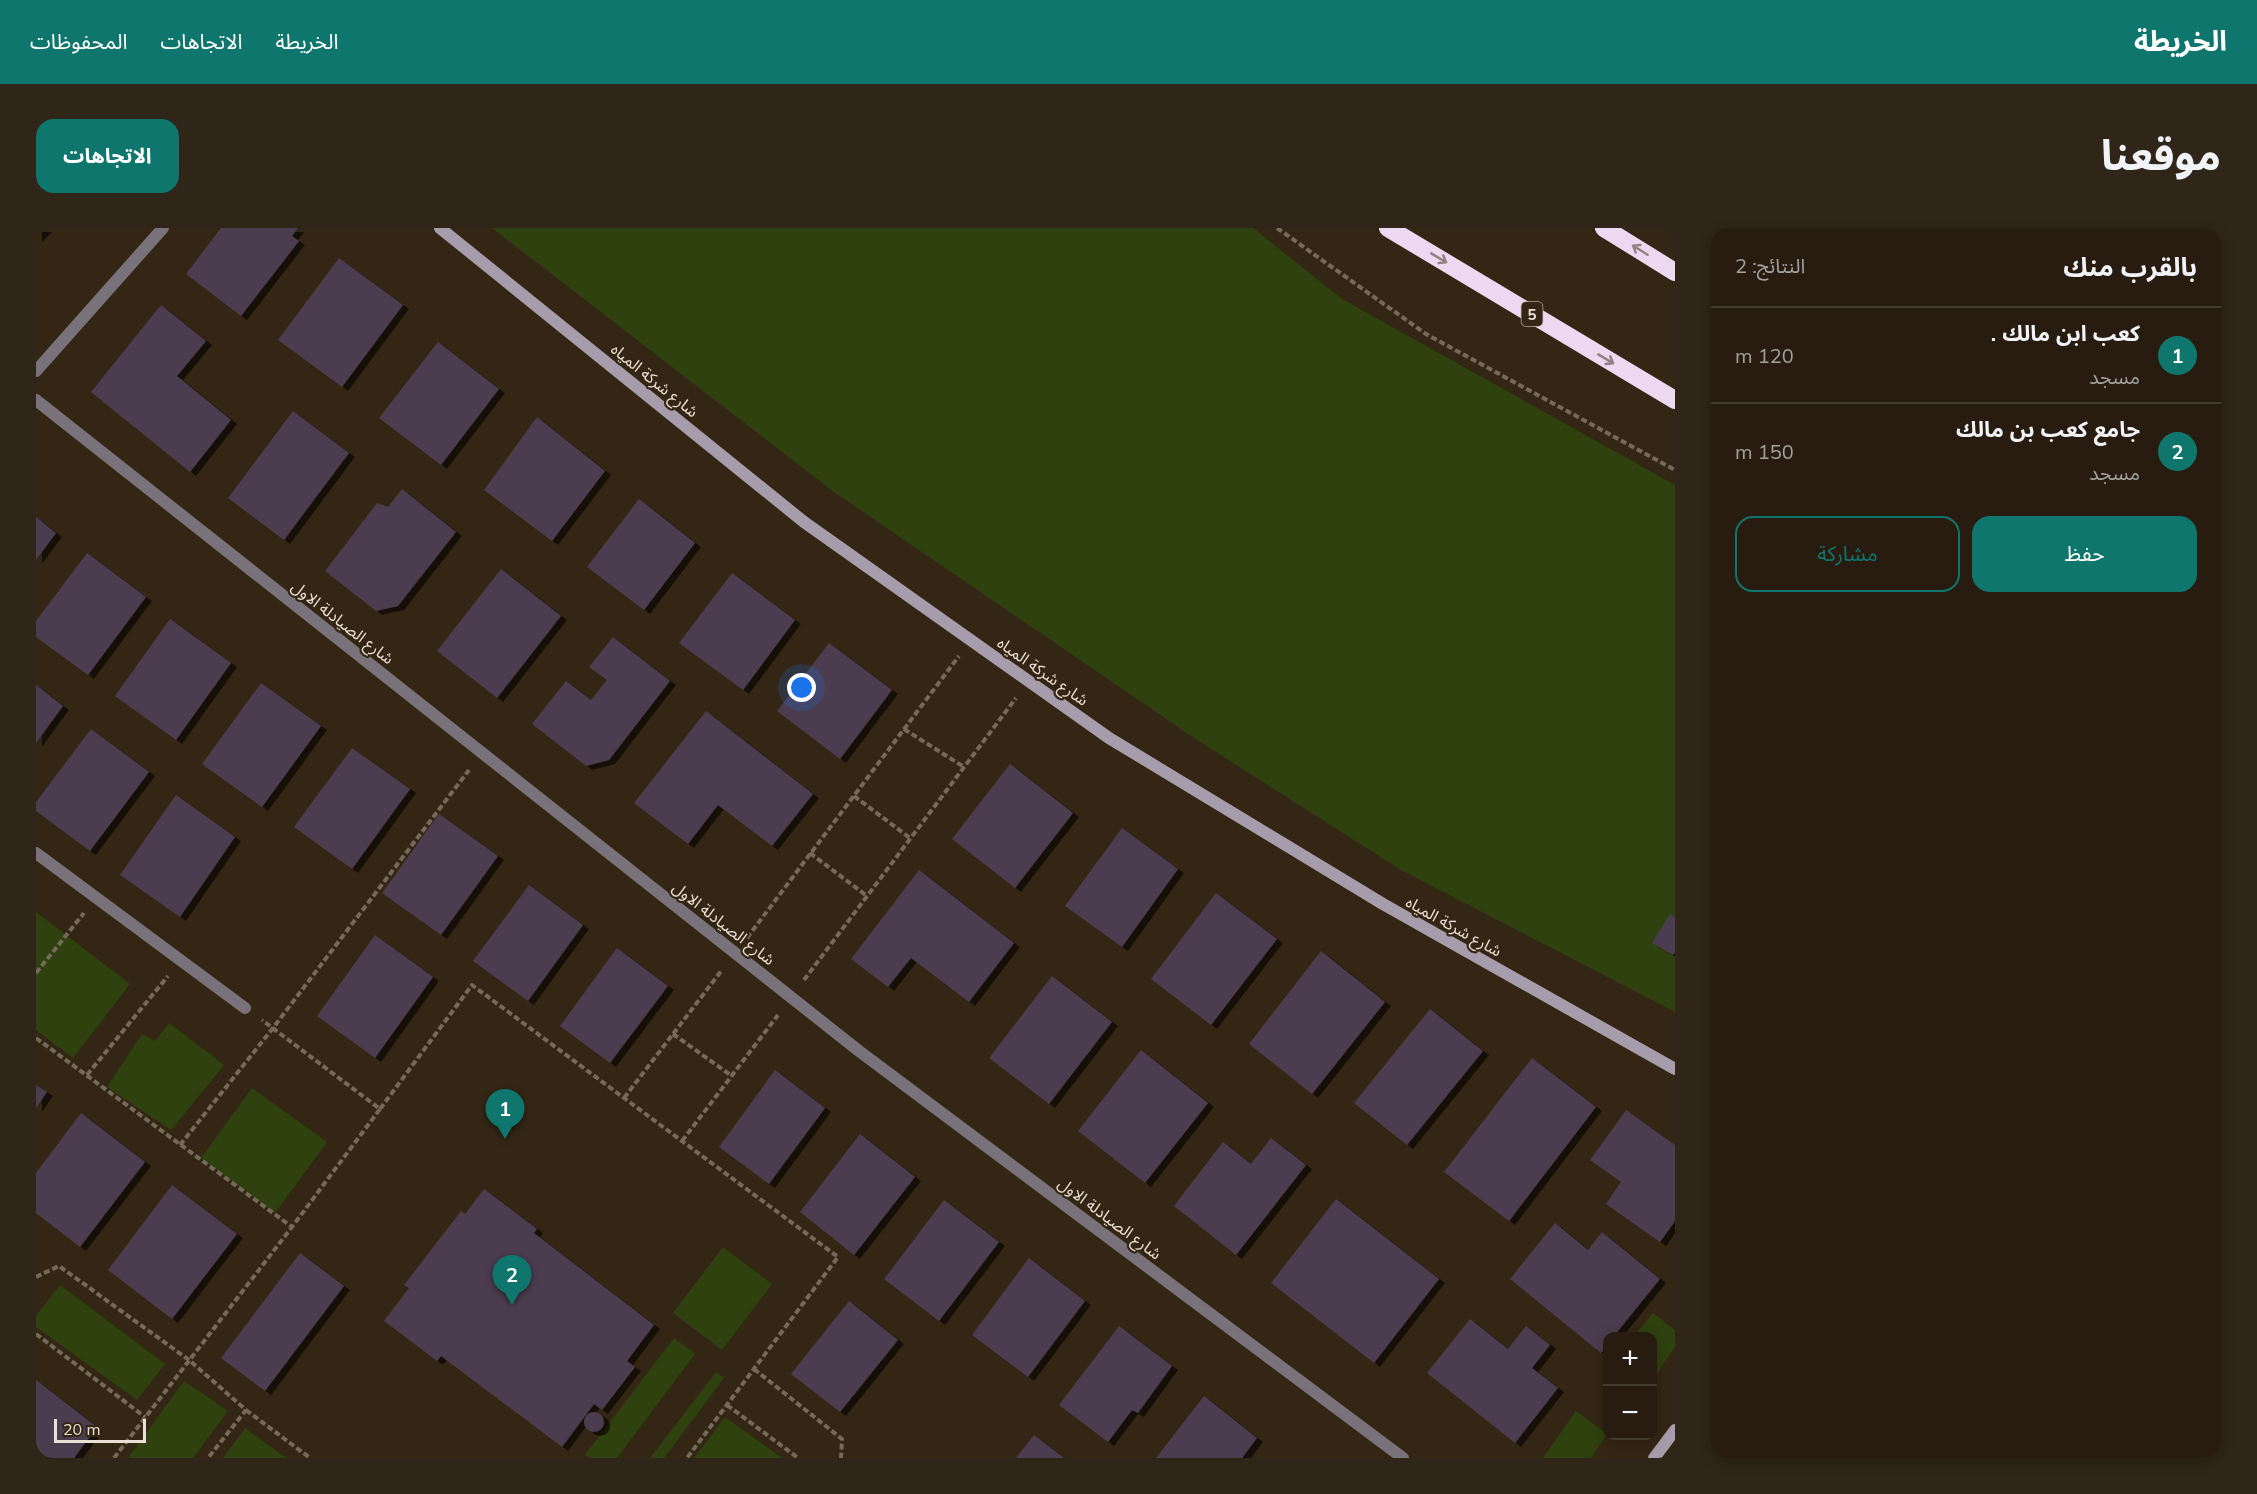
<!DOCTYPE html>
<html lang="ar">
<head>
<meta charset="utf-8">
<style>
  body { margin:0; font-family:Mulish,"Noto Sans Arabic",sans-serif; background:#2f2518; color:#f1f3f6; direction:rtl }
  .controls { position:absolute; right:18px; bottom:18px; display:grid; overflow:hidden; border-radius:12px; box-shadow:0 3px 15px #0003 }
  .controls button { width:54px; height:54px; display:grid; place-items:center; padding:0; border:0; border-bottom:2px solid #433a2f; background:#271c0f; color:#f1f3f6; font:30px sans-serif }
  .scale { position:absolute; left:18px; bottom:15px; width:92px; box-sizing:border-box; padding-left:6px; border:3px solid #eae0d5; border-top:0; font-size:16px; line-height:21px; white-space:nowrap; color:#eae0d5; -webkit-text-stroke:4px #342614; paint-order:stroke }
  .you { position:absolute; left:766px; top:460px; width:21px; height:21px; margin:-15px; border:4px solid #fff; border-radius:50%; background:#1a73e8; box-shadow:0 0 0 9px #1a73e833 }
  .badge { display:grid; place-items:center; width:39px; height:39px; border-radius:50%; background:#0f766e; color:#fff; font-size:20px; font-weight:700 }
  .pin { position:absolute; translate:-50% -50px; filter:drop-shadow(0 2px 3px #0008) }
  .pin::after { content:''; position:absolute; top:32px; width:21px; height:18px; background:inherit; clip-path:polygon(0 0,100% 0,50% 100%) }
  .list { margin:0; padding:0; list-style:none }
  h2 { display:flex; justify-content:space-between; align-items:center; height:78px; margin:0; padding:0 24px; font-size:26px }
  h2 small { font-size:20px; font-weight:400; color:#a4a19e }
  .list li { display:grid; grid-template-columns:39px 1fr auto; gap:18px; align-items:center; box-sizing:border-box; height:96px; padding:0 24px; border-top:2px solid #433a2f }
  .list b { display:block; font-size:22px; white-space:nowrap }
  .list p { margin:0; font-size:20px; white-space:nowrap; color:#a4a19e }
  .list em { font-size:20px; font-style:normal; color:#a4a19e }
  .actions { display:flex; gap:12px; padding:18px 24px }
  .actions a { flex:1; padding:14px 0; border:2px solid #0f766e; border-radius:18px; text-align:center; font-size:21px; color:#0f766e }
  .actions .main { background:#0f766e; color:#fff }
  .map { position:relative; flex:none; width:1639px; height:1230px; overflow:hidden; direction:ltr; border-radius:18px }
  header { display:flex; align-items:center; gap:36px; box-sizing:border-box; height:84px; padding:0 30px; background:#0f766e; color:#fff }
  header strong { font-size:28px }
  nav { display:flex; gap:33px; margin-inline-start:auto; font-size:21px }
  .intro { display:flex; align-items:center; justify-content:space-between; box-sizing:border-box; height:144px; padding:0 36px }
  h1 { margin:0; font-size:42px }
  .button { padding:15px 27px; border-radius:18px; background:#0f766e; color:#fff; font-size:21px; font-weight:700 }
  main { display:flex; gap:36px; padding:0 36px }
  aside { flex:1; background:#271c0f; border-radius:18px; box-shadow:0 3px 15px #0003 }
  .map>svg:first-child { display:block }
  .green { fill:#2f410f }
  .building { fill:#4c3c4f; filter:url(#shadow) }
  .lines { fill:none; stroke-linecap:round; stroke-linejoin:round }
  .path { stroke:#756959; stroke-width:4; stroke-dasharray:6 3; stroke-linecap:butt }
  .street { stroke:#79727b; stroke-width:12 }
  .secondary { stroke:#a79cab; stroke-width:12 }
  .highway { stroke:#ecd9f1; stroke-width:18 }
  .oneway { stroke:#908082 }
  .labels { text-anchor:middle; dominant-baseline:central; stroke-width:4.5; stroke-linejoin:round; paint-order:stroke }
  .shield { fill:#342614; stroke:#b3a89b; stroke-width:1.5 }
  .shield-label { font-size:15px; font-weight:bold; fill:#eae0d5 }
  .street-label { font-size:16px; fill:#eae0d5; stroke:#342614 }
</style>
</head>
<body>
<header>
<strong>الخريطة</strong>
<nav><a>الخريطة</a><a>الاتجاهات</a><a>المحفوظات</a></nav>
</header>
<div class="intro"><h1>موقعنا</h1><a class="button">الاتجاهات</a></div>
<main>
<aside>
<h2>بالقرب منك<small>النتائج: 2</small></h2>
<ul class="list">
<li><span class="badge">1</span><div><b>كعب ابن مالك .</b><p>مسجد</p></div><em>120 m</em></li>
<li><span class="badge">2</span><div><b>جامع كعب بن مالك</b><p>مسجد</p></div><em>150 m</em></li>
</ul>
<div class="actions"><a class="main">حفظ</a><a>مشاركة</a></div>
</aside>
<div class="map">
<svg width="1639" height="1230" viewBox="0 0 1639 1230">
  <defs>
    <filter id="shadow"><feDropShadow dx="6" dy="4" stdDeviation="0" flood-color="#0009"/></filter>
  </defs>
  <rect width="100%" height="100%" fill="#342614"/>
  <path class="green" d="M456,0H1217L1306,71L1639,257V784L1365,642L1158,510L798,264Z
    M0,684L94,756L37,830L0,802Z
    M133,795L188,837L135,902L71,859L106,806L119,813Z
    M216,860L291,914L239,985L165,930Z
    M687,1019L736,1056L686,1122L637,1085Z
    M24,1057L129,1136L101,1172L0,1099V1088Z
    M1617,1085L1639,1102V1119L1617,1151L1616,1108H1598Z
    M638,1110L659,1126L581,1230H554L549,1227Z
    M680,1144L688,1150L628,1230H614Z
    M148,1153L192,1183L157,1230H92Z
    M1540,1183L1571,1206L1555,1230H1507Z
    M689,1189L746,1230H658Z
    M209,1200L250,1230H187Z"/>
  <path class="building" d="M0,0H10L0,10Z
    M185,0H262L256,8L263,13L205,88L150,46Z
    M303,30L367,77L306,159L242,112Z
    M125,77L170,113L141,148L195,192L154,244L55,164Z
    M402,114L463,161L405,237L343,190Z
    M257,183L313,225L248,312L192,270Z
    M501,189L569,243L516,313L448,262Z
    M366,261L420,304L362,378L340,383L289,343L341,275L352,279Z
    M603,271L659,315L608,382L551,339Z
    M0,289L20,305L0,332Z
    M51,325L110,369L52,447L0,409V393Z
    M465,341L525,388L461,470L401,423Z
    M696,345L759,392L707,462L643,415Z
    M134,391L195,435L140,512L79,468Z
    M577,409L634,453L573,532L550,538L496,496L530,453L555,472L571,452L553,439Z
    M793,415L856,462L804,531L741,483Z
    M225,455L285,498L226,579L166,536Z
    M0,457L27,478L0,515Z
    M670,483L777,566L736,618L682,577L652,616L598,575Z
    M55,501L113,544L54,623L0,583V574Z
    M316,520L374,561L316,641L258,599Z
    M974,536L1037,585L979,660L916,611Z
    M140,567L199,609L144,689L84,647Z
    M403,586L462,628L405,707L346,665Z
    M1086,600L1142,641L1086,719L1029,678Z
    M883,642L978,715L933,774L875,730L852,759L815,731Z
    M493,657L547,697L492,773L437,733Z
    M1180,665L1241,711L1175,797L1115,751Z
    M1634,686L1639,690V724L1637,727L1616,715Z
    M339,707L397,749L339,830L281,788Z
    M581,720L632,758L574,835L524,798Z
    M1285,723L1349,774L1276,866L1213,816Z
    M1016,748L1076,794L1013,876L953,830Z
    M1394,781L1447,823L1371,917L1318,875Z
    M1105,822L1172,875L1109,955L1042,903Z
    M1496,830L1560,879L1473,993L1408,944Z
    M739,842L789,880L733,956L683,919Z
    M0,857L11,864L0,880Z
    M1590,882L1639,917V993L1624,1014L1570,976L1585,954L1554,932Z
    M45,885L109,934L44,1019L0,985V945Z
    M824,906L879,949L818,1027L764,984Z
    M1235,910L1270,937L1200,1027L1138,978L1187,914L1215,936Z
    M136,957L201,1006L136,1091L72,1042Z
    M448,961L501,1001L498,1005L618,1097L591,1133L599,1139L566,1182L558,1176L526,1219L405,1128L401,1133L348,1093L373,1060L368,1057L425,983L429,986Z
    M1300,971L1403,1051L1338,1135L1235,1055Z
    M908,972L963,1014L903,1093L848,1051Z
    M1519,995L1552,1022L1566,1004L1624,1051L1578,1108H1572V1117L1565,1125L1474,1051Z
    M264,1025L308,1058L229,1163L185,1130Z
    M993,1030L1049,1073L992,1149L936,1107Z
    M813,1073L862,1112L804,1184L755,1146Z
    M1434,1091L1472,1121L1490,1098L1514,1117L1496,1140L1522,1160L1479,1215L1391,1145Z
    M1083,1098L1136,1138L1102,1185L1096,1182L1072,1214L1023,1177Z
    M0,1152L61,1199L38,1230H0Z
    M1168,1168L1221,1210L1206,1230H1120Z
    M548 1194a10 10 0 1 1 20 0a10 10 0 1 1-20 0Z
    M998,1207L1028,1230H980Z"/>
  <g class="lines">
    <path class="path" d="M1241,0L1390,106L1639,242
      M868,501L928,539
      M818,568L874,610
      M774,625L831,668
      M711,710L923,428
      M0,745L48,685
      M768,752L980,470
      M637,806L696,848
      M0,810L256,999L344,881L226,792
      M51,847L132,748
      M588,870L686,742
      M344,881L436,757L802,1029L651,1230
      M646,913L742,787
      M144,917L237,800L433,542
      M0,1049L23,1038L153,1132L210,1182L172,1230
      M0,1106L109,1189
      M718,1141L806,1211L805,1230
      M691,1177L762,1230
      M210,1182L274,1230
      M78,1230L256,999"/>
    <path class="street" d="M0,143L127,0
      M0,172L823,823L1367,1230
      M0,625L209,780"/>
    <path class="secondary" d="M404,0L768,294L1073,510L1347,676L1639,841
      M1618,1230L1639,1202"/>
    <path class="highway" d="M1352,0L1639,172
      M1568,0L1639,44"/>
  </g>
  <defs><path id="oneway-shaft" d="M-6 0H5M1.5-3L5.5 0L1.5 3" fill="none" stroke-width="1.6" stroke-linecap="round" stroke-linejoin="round" transform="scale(1.5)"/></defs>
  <g class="oneway">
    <use href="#oneway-shaft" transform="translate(1604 22) rotate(-148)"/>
    <use href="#oneway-shaft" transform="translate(1403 30) rotate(31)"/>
    <use href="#oneway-shaft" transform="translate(1570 131) rotate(31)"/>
  </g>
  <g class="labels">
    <rect class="shield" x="1485.5" y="74" width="21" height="24" rx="4.5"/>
    <g class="shield-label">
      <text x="1496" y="86">5</text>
    </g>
    <g class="street-label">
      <text transform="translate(619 152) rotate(39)">شارع شركة المياه</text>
      <text transform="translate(307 394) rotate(38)">شارع الصيادلة الاول</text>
      <text transform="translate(1007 443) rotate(35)">شارع شركة المياه</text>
      <text transform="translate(688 695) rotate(38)">شارع الصيادلة الاول</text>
      <text transform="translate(1418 698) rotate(29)">شارع شركة المياه</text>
      <text transform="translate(1074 990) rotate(37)">شارع الصيادلة الاول</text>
    </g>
  </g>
</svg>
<div class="controls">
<button>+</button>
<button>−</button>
</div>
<div class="scale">20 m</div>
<div class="you"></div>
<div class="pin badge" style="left:469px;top:911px">1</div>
<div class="pin badge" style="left:476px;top:1077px">2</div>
</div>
</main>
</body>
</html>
